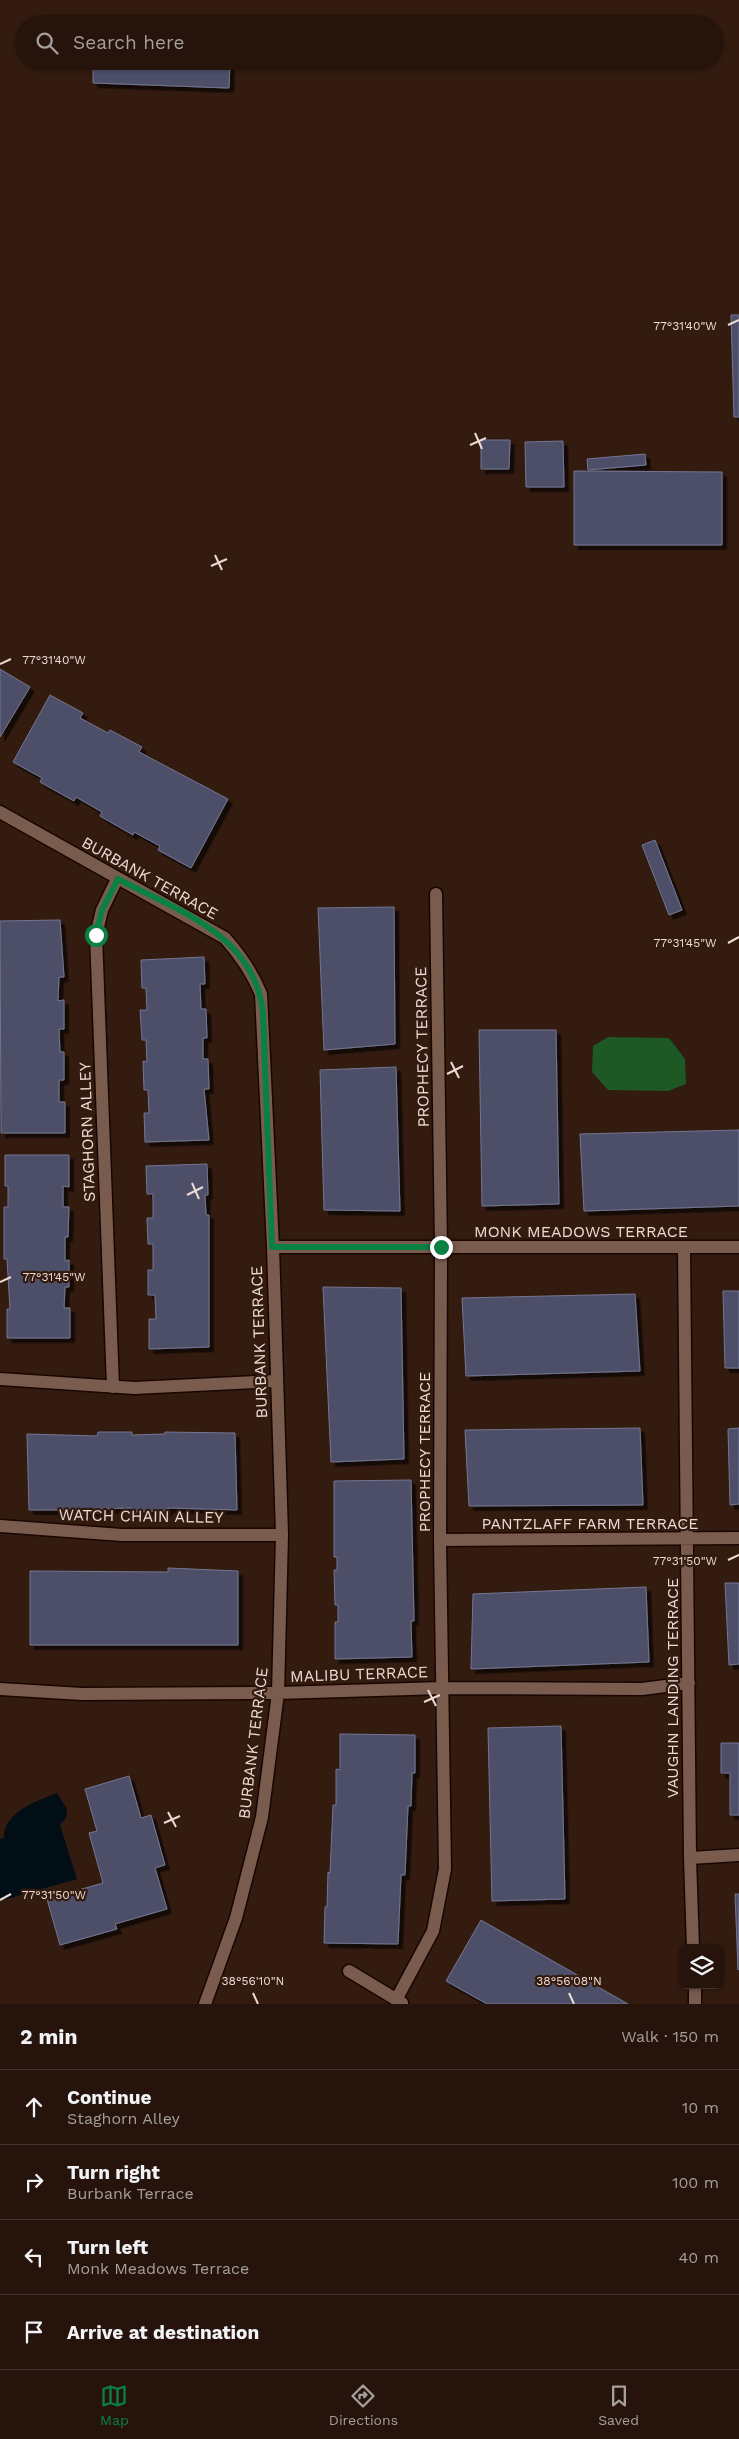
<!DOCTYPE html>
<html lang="en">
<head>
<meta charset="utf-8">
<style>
  body { margin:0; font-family:"Work Sans",sans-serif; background:#2e1d15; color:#f1f3f6 }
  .controls { position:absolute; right:15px; bottom:15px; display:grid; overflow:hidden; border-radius:8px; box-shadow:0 1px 4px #0004 }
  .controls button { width:45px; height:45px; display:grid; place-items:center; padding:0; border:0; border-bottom:1px solid #42332d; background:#26140c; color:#f1f3f6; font:25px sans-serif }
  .stop { position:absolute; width:15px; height:15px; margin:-11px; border:4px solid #0b8043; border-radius:50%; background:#fff }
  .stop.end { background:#0b8043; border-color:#fff; box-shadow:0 1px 5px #0008 }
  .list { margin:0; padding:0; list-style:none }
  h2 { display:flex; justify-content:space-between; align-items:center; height:65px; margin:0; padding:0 20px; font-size:21px }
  h2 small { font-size:16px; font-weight:400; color:#a49e9d }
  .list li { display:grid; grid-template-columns:32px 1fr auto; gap:15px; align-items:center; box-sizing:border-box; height:75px; padding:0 20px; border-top:1px solid #42332d }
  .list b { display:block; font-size:19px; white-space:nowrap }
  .list p { margin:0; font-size:16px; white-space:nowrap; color:#a49e9d }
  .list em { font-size:16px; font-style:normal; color:#a49e9d }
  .icon { flex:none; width:28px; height:28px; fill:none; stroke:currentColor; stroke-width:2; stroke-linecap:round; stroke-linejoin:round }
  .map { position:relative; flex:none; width:739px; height:2004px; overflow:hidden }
  .search { position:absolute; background:#26140c; box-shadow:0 1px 4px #0004; left:15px; right:15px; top:15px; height:55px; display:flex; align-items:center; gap:12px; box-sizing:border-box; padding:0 18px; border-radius:28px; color:#a49e9d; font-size:19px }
  .sheet { height:365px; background:#26140c }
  nav { display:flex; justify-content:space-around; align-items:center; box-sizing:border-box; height:70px; border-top:1px solid #42332d; background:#26140c; font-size:14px; color:#a49e9d }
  nav a { display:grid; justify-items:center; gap:2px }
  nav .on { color:#0b8043 }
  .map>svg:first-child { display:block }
  .green { fill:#1e5824 }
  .water { fill:#020e15 }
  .building { fill:#4d4f69; stroke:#747692; filter:url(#shadow) }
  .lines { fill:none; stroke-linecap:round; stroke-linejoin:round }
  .minor-casing { stroke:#1a0500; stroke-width:15 }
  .minor { stroke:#795c4e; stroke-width:12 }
  .route { stroke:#0b8043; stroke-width:6 }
  .ticks { fill:none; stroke:#ecdad3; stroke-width:2 }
  .labels { text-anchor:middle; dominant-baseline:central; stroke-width:4.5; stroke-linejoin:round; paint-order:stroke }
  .street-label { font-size:16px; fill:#ecdad3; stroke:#331b10 }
  .ticks-label { font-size:12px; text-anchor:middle; fill:#ecdad3; stroke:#331b10; stroke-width:4.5; stroke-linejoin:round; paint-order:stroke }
</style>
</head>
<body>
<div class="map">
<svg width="739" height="2004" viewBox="0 0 739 2004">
  <defs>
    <filter id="shadow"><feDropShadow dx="4.5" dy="4.5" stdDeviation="0" flood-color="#0009"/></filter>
  </defs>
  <rect width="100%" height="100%" fill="#331b10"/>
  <path class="green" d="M608,1037L669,1038L685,1059L686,1084L668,1091L608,1090L592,1072L593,1046Z"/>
  <path class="water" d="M57,1793L67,1809L66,1818L60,1825L77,1879L0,1901V1839L4,1838C3,1812 37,1801 57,1793Z"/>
  <path class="building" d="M93,61H230L229,88L93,83Z
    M731,315H739V417H734Z
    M481,440H510L509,469H481Z
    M563,441L564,487H526L525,442Z
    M645,454L646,465L588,470L587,459Z
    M574,471L722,472V545H574Z
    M0,669L30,687L0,737Z
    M50,695L83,713L80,718L108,733L110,730L142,747L139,752L228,799L191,868L158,850L160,846L134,832L133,835L100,816L102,812L76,797L74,801L40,782L42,778L13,762Z
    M655,840L682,910L669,915L642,845Z
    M394,907L395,1044L324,1050L318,908Z
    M60,920L64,977H59L58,1001L64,1000V1029H59L60,1052H64V1080H59V1102H65V1133H1L0,921Z
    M204,957L205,984H200L201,1009H206L207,1038H203V1059H208L209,1089H204L209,1140L145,1142L144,1113H149L148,1090H144L143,1061L147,1062L146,1040H142L140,1010H147L146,988H142L141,960Z
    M479,1030H556L559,1204L482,1206Z
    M396,1067L400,1211L324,1210L320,1070Z
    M739,1130V1206L584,1211L580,1134Z
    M5,1155H69V1187L63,1186V1207H69L68,1237H65V1261L69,1260V1287H65L64,1308H70V1338H7V1309H10L7,1259H4V1207H8V1186H5Z
    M207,1164L208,1195H205L206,1215H209V1347L149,1349V1319H156L155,1295H148V1270H153V1244H148L147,1218H153V1194H147L146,1166Z
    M323,1287L401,1288L404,1459L331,1462Z
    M723,1291H739V1368H725Z
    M635,1294L640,1371L466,1376L462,1298Z
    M640,1428L643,1505L469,1506L465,1430Z
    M739,1428V1504L730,1505L728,1429Z
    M98,1432H132V1435L165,1434V1432L235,1433L237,1510L168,1508L167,1511L133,1512L132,1508L99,1509V1513H65V1510H29L27,1434L97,1436Z
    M411,1480L414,1621H411L412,1657L335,1659V1622H338V1605H335L334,1570H337V1557H334V1481Z
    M168,1568L238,1571V1645H30V1571L168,1572Z
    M725,1583H739V1664L729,1665Z
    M646,1587L649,1662L471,1669L473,1594Z
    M561,1726L565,1899L492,1901L488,1728Z
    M340,1734L415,1735V1773H412L411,1806H408L405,1875H401L398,1944L324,1943L325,1907H327L328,1872L330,1873L333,1805H336V1769L340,1770Z
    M721,1743H739V1815H730V1773H721Z
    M129,1776L141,1818L151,1815L165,1865L155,1868L167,1909L115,1924L117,1929L60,1945L47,1899L103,1883L89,1833L97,1831L85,1789Z
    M735,1894H739L738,1970Z
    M481,1920L628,2004H487L446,1981Z"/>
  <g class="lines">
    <g class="minor-casing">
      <path id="minor" d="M0,812L225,938C241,956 252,972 261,994L273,1247L282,1535L278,1693L262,1817L236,1918L205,2004
        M273,1247H739
        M684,1248L690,1858L693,1948
        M0,1379L134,1388L276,1381
        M113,1387L96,935L102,910L117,879
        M0,1526L122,1535H282
        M440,1540L739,1538
        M0,1689L82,1694L278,1693L442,1688L642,1689L689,1683
        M690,1858L739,1855
        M349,1971L402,2003
        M695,1985V2004
        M396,2000L433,1931L445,1869L440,1540L441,1247L436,894"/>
    </g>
    <use href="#minor" class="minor"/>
  </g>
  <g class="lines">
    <path class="route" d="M96,935L102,910L118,879C178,911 256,935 263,1014L272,1247H441"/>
  </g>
  <path class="ticks" d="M728,325L739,320M475,433L482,449M470,445L486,438M215,555L222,570M211,566L227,559M0,664L11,659M728,943L739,937M451,1062L459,1078M447,1074L463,1066M192,1183L199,1199M187,1195L203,1187M0,1282L11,1277M728,1560L739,1555M428,1690L436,1706M424,1702L440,1695M168,1812L176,1827M164,1823L180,1816M0,1900L11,1894M253,1993L258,2004M569,1993L574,2004"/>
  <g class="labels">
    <g class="street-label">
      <text transform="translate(150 878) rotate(29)">BURBANK TERRACE</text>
      <text transform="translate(422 1047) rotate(-91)">PROPHECY TERRACE</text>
      <text transform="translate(87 1132) rotate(-92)">STAGHORN ALLEY</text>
      <text x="581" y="1231">MONK MEADOWS TERRACE</text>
      <text transform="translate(259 1342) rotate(-92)">BURBANK TERRACE</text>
      <text transform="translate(424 1452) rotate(-90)">PROPHECY TERRACE</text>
      <text transform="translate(141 1516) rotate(1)">WATCH CHAIN ALLEY</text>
      <text x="590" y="1523">PANTZLAFF FARM TERRACE</text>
      <text transform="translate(359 1674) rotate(-2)">MALIBU TERRACE</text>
      <text transform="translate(672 1688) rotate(-90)">VAUGHN LANDING TERRACE</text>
      <text transform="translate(253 1743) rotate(-83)">BURBANK TERRACE</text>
    </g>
  </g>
  <g class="ticks-label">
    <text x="685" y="330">77°31'40"W</text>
    <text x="54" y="664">77°31'40"W</text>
    <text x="685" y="947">77°31'45"W</text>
    <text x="54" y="1281">77°31'45"W</text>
    <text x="685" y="1565">77°31'50"W</text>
    <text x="54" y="1899">77°31'50"W</text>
    <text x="253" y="1985">38°56'10"N</text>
    <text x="569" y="1985">38°56'08"N</text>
  </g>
</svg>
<div class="controls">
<button><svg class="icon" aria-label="layers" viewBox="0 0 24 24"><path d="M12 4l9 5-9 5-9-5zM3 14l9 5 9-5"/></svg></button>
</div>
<div class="stop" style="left:96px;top:935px"></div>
<div class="stop end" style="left:441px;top:1247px"></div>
<div class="search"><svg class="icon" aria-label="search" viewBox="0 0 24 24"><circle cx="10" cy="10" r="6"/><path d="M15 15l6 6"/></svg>Search here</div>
</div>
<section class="sheet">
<h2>2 min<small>Walk · 150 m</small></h2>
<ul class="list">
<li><svg class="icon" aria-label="ahead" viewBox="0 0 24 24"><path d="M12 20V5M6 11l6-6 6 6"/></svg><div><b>Continue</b><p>Staghorn Alley</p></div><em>10 m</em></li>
<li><svg class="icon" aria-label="right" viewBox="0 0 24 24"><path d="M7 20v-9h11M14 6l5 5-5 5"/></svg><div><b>Turn right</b><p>Burbank Terrace</p></div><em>100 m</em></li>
<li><svg class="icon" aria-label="left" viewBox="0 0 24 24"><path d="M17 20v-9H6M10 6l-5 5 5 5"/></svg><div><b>Turn left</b><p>Monk Meadows Terrace</p></div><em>40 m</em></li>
<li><svg class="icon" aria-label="arrive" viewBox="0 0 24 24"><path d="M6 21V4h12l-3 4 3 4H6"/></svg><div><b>Arrive at destination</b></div></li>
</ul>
</section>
<nav>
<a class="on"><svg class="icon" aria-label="map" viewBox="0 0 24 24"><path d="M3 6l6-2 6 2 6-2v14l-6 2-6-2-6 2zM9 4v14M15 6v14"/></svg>Map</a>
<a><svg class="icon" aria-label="directions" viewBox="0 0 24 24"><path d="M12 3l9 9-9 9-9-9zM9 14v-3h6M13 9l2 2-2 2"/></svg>Directions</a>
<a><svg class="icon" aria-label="saved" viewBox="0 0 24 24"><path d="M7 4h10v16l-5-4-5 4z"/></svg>Saved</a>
</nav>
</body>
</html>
